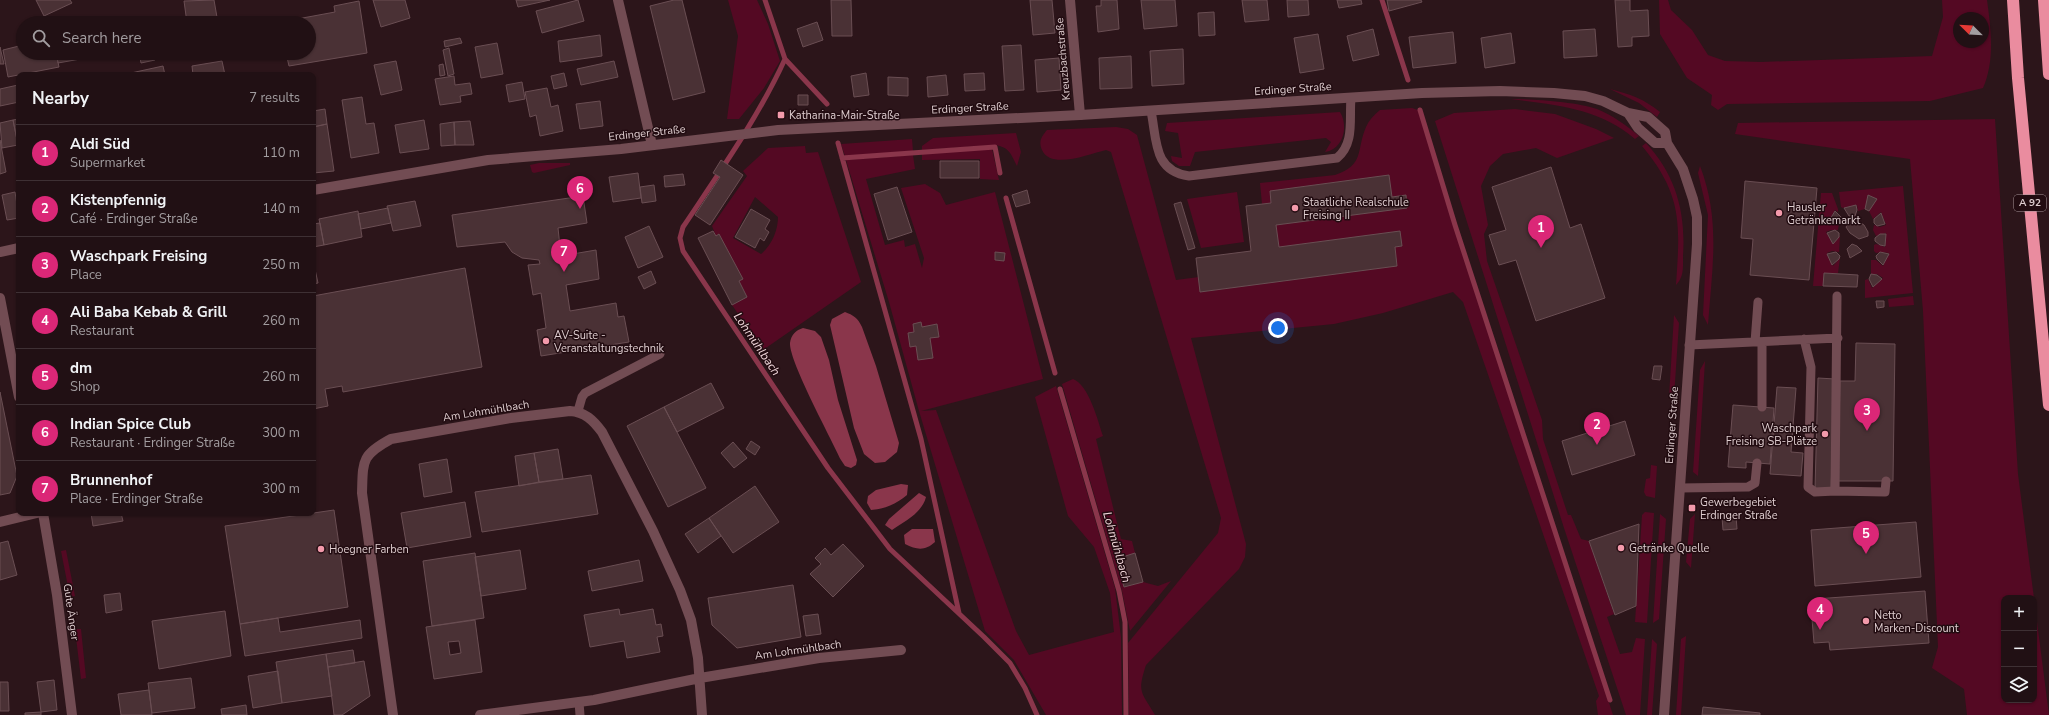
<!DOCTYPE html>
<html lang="en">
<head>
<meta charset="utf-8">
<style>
  body { margin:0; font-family:"Nunito Sans",sans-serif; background:#29191d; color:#f1f3f6 }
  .controls { position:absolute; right:12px; bottom:12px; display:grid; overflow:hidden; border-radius:8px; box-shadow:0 1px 3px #0004 }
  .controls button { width:36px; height:36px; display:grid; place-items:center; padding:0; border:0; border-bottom:1px solid #3e3034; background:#211014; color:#f1f3f6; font:20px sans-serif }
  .compass { position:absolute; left:1953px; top:12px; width:36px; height:36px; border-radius:50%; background:#211014; box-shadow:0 1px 3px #0004; rotate:294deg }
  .you { position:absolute; left:1278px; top:328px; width:14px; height:14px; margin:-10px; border:3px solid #fff; border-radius:50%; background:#1a73e8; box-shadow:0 0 0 6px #1a73e833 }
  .badge { display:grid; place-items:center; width:26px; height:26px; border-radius:50%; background:#db2777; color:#fff; font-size:13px; font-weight:700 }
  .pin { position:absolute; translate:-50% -33px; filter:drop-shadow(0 1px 2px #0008) }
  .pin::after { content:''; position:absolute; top:21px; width:14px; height:12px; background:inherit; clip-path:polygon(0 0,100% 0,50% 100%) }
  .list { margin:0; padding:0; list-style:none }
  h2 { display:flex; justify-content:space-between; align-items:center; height:52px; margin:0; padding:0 16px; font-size:17px }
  h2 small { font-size:13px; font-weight:400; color:#a29da0 }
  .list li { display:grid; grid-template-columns:26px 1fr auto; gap:12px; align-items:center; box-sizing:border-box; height:56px; padding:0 16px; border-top:1px solid #3e3034 }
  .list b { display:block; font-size:15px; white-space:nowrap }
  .list p { margin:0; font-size:13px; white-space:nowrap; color:#a29da0 }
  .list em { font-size:13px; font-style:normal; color:#a29da0 }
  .icon { flex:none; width:22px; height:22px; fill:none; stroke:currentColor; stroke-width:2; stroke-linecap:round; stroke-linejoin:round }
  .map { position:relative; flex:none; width:2049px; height:715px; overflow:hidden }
  .search { position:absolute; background:#211014; box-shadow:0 1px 3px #0004; left:16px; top:16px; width:300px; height:44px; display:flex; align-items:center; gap:10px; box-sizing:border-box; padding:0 14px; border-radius:22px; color:#a29da0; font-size:15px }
  .panel { position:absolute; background:#211014; box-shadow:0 1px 3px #0004; left:16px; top:72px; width:300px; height:444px; border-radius:8px }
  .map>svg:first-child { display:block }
  .green { fill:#540923; fill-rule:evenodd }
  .water { fill:#8a364b }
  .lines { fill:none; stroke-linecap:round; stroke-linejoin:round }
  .stream { stroke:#8a364b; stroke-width:5 }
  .building { fill:#4a3135; stroke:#6a4e53; fill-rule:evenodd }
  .service { stroke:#724c53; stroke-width:9 }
  .minor { stroke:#724c53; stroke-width:10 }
  .tertiary { stroke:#724c53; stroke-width:10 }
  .motorway { stroke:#ea8c9f; stroke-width:12 }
  .poi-dot { fill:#f39aab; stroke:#220c11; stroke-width:1.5 }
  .labels { text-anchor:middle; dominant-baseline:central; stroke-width:3; stroke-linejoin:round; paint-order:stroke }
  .shield { fill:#220c11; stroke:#a69497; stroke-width:1 }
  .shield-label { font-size:10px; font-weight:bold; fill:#dfced0 }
  .street-label { font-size:11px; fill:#dfced0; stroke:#220c11 }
  .poi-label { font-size:11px; fill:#dfced0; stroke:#220c11; text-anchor:start }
  .water-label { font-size:12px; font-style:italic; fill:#f1d7db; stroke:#220c11 }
</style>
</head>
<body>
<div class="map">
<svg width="2049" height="715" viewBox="0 0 2049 715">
  <rect width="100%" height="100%" fill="#2c151a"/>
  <path class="green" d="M728,0H757L768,24L780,61L764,88L739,119H727L738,36Z
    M1659,0H1668L1671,10L1692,30L1708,55L1725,61L1761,62L1932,56L1943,17L1942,0H1987C1991,29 1995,61 1983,88L1930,101L1727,104L1718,110L1711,105L1712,95L1687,78L1660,34ZM1959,18H1983V42H1959Z
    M1610,89C1630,94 1644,99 1660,112L1657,117L1639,103Z
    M1511,99C1533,99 1577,102 1597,109C1612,115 1626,125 1639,136L1635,139C1599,108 1556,105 1511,99Z
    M1412,108L1418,110L1613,715H1598L1596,701L1599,696L1463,302L1453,292L1383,313L1334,324L1191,338L1246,544L1245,557L1239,569L1146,665C1137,693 1141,691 1155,715H1129L1128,643L1218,533L1221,518L1111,152L1106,150C1089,154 1051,170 1042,150C1038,141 1042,136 1047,130L1116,127L1128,129L1137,135L1176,280L1199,277L1201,292L1397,266L1395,247L1402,246L1400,231L1279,247L1276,225L1407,208L1406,195L1392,197L1389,175L1270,191L1271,203L1262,204L1260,183L1335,175C1365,165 1356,150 1366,127C1369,120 1374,115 1380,110Z
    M1515,109L1555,114L1596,129L1614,138L1557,158L1536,148L1503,154L1490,166L1481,186L1488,225L1484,234L1487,261L1542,420L1543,439L1568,515H1571L1581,539L1589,541L1614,614L1607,617L1620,654L1632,652L1636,638L1645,639L1640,715H1626L1624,709L1564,528L1435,121L1454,113Z
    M1340,112C1349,127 1343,149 1325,152L1331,142L1326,138L1195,152L1190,166H1179L1172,161L1171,156L1182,158L1178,133L1165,131L1167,123Z
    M1995,119L2018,474L2049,715H1967L1964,689L1932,668L1938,647L1923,311L1910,159L1735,134L1738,123ZM2004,598H2034V700H2004Z
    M1016,133L1021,152L1017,166C1011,154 1009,147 995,145L922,150V146L933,138Z
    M912,139L913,151L845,156L841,144Z
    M1646,143C1676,175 1686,213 1683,256C1683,268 1684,277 1676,285C1680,225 1683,195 1642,146Z
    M805,146L806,153L818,152L861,282L763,350L732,305L747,297L739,281L742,279L719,234L716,236L712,226L747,176L743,171L768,148ZM755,197L778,217C778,230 772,245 761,254L733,238Z
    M992,149L999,180L980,179V159L922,160V154Z
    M913,155L915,169L866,179L885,245L904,240L905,247L915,244L922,268L924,258L901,188L925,184L940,193L946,205L995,192L1043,379L921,411L936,410L1016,631L1029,655L1114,632L1110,593L1094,547L1068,516L1035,397L1056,386L1115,588L1121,637L1122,715H1046L1014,660L985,631L919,411L889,302L846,160Z
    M539,163H570V165L534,173L532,172L530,165Z
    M1700,166C1721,220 1712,269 1708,325L1703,315L1708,215L1698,173Z
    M1903,186L1913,293L1865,298V280L1868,279L1872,288L1883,278L1877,274H1871V260H1876L1883,266L1889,253L1882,252L1876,253L1874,251V245L1876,244L1885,247L1886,233L1876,236L1873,230L1874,225L1880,227L1886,225L1881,212L1873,219L1869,211L1877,199L1868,195L1865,209L1858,211L1857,205L1843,208L1841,207L1839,192Z
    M1237,192L1244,242L1201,248L1187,199Z
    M1821,193H1832L1838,209V212L1835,210L1828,222L1839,223L1838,230H1831L1826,232L1833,244L1840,236L1839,252L1832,251L1827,253L1833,266L1840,258L1838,273H1824L1823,286H1813Z
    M1913,296L1914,305L1889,307L1888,299Z
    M1674,315L1679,323L1674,397H1669Z
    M1705,361L1698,476L1693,472L1700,370Z
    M1073,379C1089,385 1098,421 1103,436L1096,439L1121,539L1132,541L1135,553L1116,559L1124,587L1143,582L1158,586L1171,581L1130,631L1122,591L1062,384Z
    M1651,465L1657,466L1655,498L1646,496L1644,492L1646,479L1650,478Z
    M1645,512L1654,513L1647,623L1635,622L1642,515Z
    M1660,514L1666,519L1659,619L1653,623Z
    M1695,514L1691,568L1686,562L1690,519Z
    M66,550L75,596L70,597L61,551Z
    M75,629H81L86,678L81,679Z
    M1686,636L1681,715H1676L1681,639Z
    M1652,639L1657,644L1652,715H1647Z"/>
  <path class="water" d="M845,312C853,315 858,318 862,327L876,366L899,443L897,452L885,462L875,463L864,454L854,428L830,325L832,319Z
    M803,328L815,331L821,337L829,360L838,400L857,460L856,465L851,468L845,466L841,460C831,438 789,361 790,343C791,335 796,330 803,328Z
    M901,484L908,485L907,495C896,504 885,509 871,510L867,503L868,496L876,490Z
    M919,493L926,497C922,513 905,521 892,530L885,525L889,519Z
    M912,529H933L935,542C925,551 917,550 905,544L904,535Z"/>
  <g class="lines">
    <path class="stream" d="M765,0L785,59C758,118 719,173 683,227L680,238L683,251L828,468L890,549L984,637L1010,663L1025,688L1037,715
      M1382,0L1408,80
      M785,59L827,104
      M1420,110L1455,225L1610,700
      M838,143L921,439L959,613
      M842,158L995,147L1000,173
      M1006,198L1055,373
      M1060,389L1119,591L1125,622L1126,715"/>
  </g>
  <path class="building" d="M36,0H70L72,3L44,16Z
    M214,0L218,23H187L184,1Z
    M373,0H405L410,18L381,27Z
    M516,0H550L518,7Z
    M578,0L584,21L542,33L536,11Z
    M674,0H682L705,92L673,100L650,6Z
    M831,0H851L852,36H832Z
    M1030,0H1052L1055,33L1033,35Z
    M1101,0H1117L1119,29L1098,32L1096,6H1101Z
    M1141,0H1175L1177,26L1144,29Z
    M1242,0H1267L1269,20L1245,22Z
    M1287,0H1308L1309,15L1288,17Z
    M1337,0H1361L1362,4L1339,8Z
    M1387,0H1421L1422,2L1389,11Z
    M1615,0H1630V11L1648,10L1649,36L1632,37V46L1618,47Z
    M359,1L367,53L289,66L286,53H309V23L281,22L335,12L334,6Z
    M1214,12L1215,35L1199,36L1198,13Z
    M146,18L148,23H133L132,21Z
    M817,22L823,40L803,47L797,29Z
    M1373,29L1379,55L1353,61L1347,36Z
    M1595,29L1597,56L1564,58L1563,31Z
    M1453,32L1456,63L1413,68L1409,37Z
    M1511,33L1515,63L1485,68L1481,38Z
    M1318,34L1324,69L1300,73L1294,38Z
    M600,35L602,56L560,62L558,41Z
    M460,38L462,43L445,47L444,41Z
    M497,43L503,74L481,78L475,47Z
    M23,45V53H56L59,67L8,77L3,50Z
    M1021,45L1024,90L1005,91L1002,46Z
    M0,47L4,64H0Z
    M449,48L454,74L448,76L443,50Z
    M1183,49L1184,84L1152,86L1150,51Z
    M56,53H114L58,63Z
    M139,53H154L155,60L141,63Z
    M1131,56L1132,88L1100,89L1099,58Z
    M1059,58L1061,90L1037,92L1035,60Z
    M222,61L225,75H193L192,66Z
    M396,61L402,90L381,95L374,65Z
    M614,61L618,77L581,85L577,69Z
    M443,64L445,75L440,76L439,65Z
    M163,66L165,75H131V73Z
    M564,73L567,86L554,89L551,76Z
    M866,73L869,95L854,97L851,76Z
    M984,73L985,90L965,91L964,74Z
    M946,75L948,95L928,97L927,77Z
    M454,76L455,85L470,83L472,94L460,96L461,102L440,105L435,79Z
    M888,77L908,78V96L888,95Z
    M522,82L525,99L509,102L506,85Z
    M18,85L19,102L0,106V89Z
    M547,88L551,107L558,105L563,131L540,136L536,115L530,117L525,92Z
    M798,95H808V105H798Z
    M362,97L366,124L374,123L379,153L351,158L342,100Z
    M600,101L603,126L580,129L576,104Z
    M325,109L327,124L313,127V111Z
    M19,119V145H18L13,120Z
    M13,120L18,145L2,148L0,123Z
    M424,120L429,149L400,153L395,125Z
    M470,121L474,145H455L454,122Z
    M454,122L455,145L441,146L440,124Z
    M327,124L334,171L313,173V127Z
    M0,140L6,172L0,174Z
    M721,160L743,175L710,225L695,215L720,177L713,173Z
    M940,161H979V178H940Z
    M1551,167L1570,228L1581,224L1605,298L1536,321L1516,260L1499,265L1489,235L1506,230L1492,187Z
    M638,173L641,198L613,202L609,177Z
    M683,174L685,185L665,187L664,176Z
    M1389,175L1392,197L1406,195L1407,208L1276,225L1279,247L1400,231L1402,246L1395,247L1397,266L1200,292L1196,258L1251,251L1246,206L1271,203L1270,191Z
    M1745,181L1817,188L1809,280L1750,275L1753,239L1741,238Z
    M654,185L656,201L642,203L640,187Z
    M897,187L912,232L888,240L874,194Z
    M1027,190L1030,203L1016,207L1012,195Z
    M15,192L19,218L7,220L2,195Z
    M1868,195L1877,199L1869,211L1865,209Z
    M583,196L587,223L558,228L561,256L596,250L599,279L566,285L570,311L616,303L618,317L624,316L629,342L541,356L537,330L546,328L541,293L533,295L528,265L540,264L539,260L522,258L512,252L505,242L457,247L452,215Z
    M415,201L421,226L393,231L387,206Z
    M1181,202L1195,248L1188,250L1174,204Z
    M1856,205L1857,210L1855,216H1849L1844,208Z
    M388,208L391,223L361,229L358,214Z
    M751,209L770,220L765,229L769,232L764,241L760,238L755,248L735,237Z
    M358,211L362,237L324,245L319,219Z
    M1835,211L1841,217L1840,222L1837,223L1829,221Z
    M1881,213L1885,224L1877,226L1874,223V219Z
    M1850,222H1859L1864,225L1868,232V236L1859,239L1850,233L1846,227Z
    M320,223L324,245L313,247V224Z
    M649,226L663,257L638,268L625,237Z
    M1835,230L1839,233V237L1833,244L1827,233Z
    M713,231L716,236L719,234L743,279L739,281L747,297L732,305L698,238Z
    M1880,234H1886L1885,246L1880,245L1875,241V238Z
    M1852,244L1857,246L1862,251L1850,258L1847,249Z
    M995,252L1005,253L1004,261L995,260Z
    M1836,252L1840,256L1839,259L1832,265L1827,254Z
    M1880,252L1889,254L1883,265L1877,259L1876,256Z
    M313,260L318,283L313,284Z
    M465,268L482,367L343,392L342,386L325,389L328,406L313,409V296Z
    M651,271L656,283L644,289L638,277Z
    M1824,273L1858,275L1857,287L1823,286Z
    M1871,274L1877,275L1882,279L1873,287L1869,279Z
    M1876,301H1884V307L1877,308Z
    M921,322L922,327L937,324L939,337L930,338L933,358L918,360L916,346L910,347L908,333L914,332L913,324Z
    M1856,343L1895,344L1893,481H1838L1840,381H1855Z
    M1654,366H1662L1660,380L1652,379Z
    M1818,378L1835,379L1831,489H1815Z
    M711,383L724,408L677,432L664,407Z
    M1777,387L1796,388L1791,452L1803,453L1801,476L1770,474Z
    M0,392L17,476L10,493L0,495Z
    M1733,405L1774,408L1770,464L1746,462V468L1728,467Z
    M664,407L706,488L668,507L627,426Z
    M1625,421L1635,455L1572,475L1562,441Z
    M751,441L760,447L755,455L746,449Z
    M733,442L747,458L734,468L721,453Z
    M558,449L563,479L539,482L534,453Z
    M534,453L539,482L519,486L515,456Z
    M447,459L452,492L424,497L419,464Z
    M591,475L598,514L482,532L475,492Z
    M755,486L779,522L733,553L709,518Z
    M465,502L471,537L407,548L401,513Z
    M334,510L348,607L240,624L225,526Z
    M91,513H121L123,521L93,526Z
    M1736,516L1737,529L1723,530L1722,517Z
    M709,518L721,536L698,553L685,534Z
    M1916,522L1921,577L1815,586L1811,530Z
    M1639,524L1636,606L1615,615L1589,541Z
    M8,541L17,575L0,580V543Z
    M843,544L864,566L833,597L810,574L821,564L815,558L825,548L831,555Z
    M520,550L526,589L481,596L475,557Z
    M475,553L484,618L432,626L423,561Z
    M1135,553L1143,582L1124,587L1116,559Z
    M639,560L643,581L592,591L588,571Z
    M793,585L801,637L737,648L712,625L708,598Z
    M1925,591L1929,643L1830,650L1829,642L1814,643L1812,619L1816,618L1815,599Z
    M120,593L122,610L106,613L104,595Z
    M619,609L620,615L653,609L656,625L661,624L663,636L657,637L660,652L627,658L624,641L590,647L584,615Z
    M225,611L231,656L159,669L152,621Z
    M818,614L821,634L806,636L803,616Z
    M278,618L280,632L360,620L362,638L245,656L240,624Z
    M475,620L482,672L434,679L426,627ZM459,641L461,653L450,655L448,642Z
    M353,650L355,663L328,667L326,654Z
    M326,654L332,696L282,703L276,662Z
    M364,661L370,696L342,715H334L328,667Z
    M278,671L282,703L253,708L248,676Z
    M191,678L195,708L152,713L148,683Z
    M54,680L57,710L41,712L37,682Z
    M0,682H8L9,711H0Z
    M149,690L152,715H121L118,694Z
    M246,705L247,715H222L221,709Z
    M1703,707L1760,713V715H1702Z
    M41,712V715H25V713Z"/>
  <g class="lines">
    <path class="service" d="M1151,111C1157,140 1153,171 1189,176L1337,158C1355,143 1349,119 1351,98
      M1804,339L1811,367L1808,487L1815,492L1835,491L1837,296
      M1755,342L1758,302
      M1689,345L1838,338
      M1762,407V342
      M578,411L582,397L585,393L660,354
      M1680,488L1748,487L1755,483L1757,463
      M1835,491L1885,492L1886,481
      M579,702L580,715"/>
    <path class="minor" d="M1070,0L1080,115
      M0,298L19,397
      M43,513L57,595L72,715
      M0,522L37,513
      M393,715L362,493C363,461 361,455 391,439L511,418L570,411C585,412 593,420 602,432L653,531L680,590L691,620L698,658L702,715
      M480,715L594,700L700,678L819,658L901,650"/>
    <path class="tertiary" d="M618,0L652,145
      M1628,113L1638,128L1655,143H1667
      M313,190L488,160L621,149L778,130L1080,115L1422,93L1500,91L1554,93L1585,96L1603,101L1628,113L1648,117L1665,132L1667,143L1683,169L1693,199L1697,217V244L1664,715
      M0,252L19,248"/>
    <path class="motorway" d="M2013,0L2018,78L2049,405
      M2044,0L2049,74"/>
  </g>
  <g class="poi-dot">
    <rect x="777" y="111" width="8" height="8" rx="2"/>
    <circle cx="1295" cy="208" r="4"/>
    <circle cx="1779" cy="213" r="4"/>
    <circle cx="546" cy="341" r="4"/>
    <circle cx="1825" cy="434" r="4"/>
    <rect x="1688" y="504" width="8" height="8" rx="2"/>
    <circle cx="1621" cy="548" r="4"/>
    <circle cx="321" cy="549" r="4"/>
    <circle cx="1866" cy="621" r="4"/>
  </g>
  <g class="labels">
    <rect class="shield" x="2014" y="195" width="32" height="16" rx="3"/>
    <g class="shield-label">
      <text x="2030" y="203">A 92</text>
    </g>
    <g class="street-label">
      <text transform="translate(1063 59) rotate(-95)">Kreuzbachstraße</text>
      <text transform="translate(1293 89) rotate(-4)">Erdinger Straße</text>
      <text transform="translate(970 108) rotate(-3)">Erdinger Straße</text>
      <text transform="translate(647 133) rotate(-6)">Erdinger Straße</text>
      <text transform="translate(486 411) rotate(-9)">Am Lohmühlbach</text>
      <text transform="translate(1672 425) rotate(-86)">Erdinger Straße</text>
      <text transform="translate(71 612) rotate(82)">Gute Änger</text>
      <text transform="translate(798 650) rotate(-8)">Am Lohmühlbach</text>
    </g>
    <g class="poi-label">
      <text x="789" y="115">Katharina-Mair-Straße</text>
      <text x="1303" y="202">Staatliche Realschule<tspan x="1303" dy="13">Freising II</tspan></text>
      <text x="1787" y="207">Hausler<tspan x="1787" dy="13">Getränkemarkt</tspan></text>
      <text x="554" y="335">AV-Suite -<tspan x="554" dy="13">Veranstaltungstechnik</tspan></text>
      <text x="1817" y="428" text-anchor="end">Waschpark<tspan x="1817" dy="13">Freising SB-Plätze</tspan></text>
      <text x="1700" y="502">Gewerbegebiet<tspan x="1700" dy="13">Erdinger Straße</tspan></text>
      <text x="1629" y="548">Getränke Quelle</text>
      <text x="329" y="549">Hoegner Farben</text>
      <text x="1874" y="615">Netto<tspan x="1874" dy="13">Marken-Discount</tspan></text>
    </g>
    <g class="water-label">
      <text transform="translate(757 344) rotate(56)">Lohmühlbach</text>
      <text transform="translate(1117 547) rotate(74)">Lohmühlbach</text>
    </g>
  </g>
</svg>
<div class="controls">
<button>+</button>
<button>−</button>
<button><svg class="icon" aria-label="layers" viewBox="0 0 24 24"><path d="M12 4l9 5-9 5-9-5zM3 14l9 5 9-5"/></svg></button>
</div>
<svg class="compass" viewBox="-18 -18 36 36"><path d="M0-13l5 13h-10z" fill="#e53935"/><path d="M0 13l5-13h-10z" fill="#a29da0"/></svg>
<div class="you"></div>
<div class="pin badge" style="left:1541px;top:248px">1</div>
<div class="pin badge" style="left:1597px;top:445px">2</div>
<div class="pin badge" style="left:1867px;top:431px">3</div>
<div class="pin badge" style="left:1820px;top:630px">4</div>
<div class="pin badge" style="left:1866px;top:554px">5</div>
<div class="pin badge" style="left:580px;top:209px">6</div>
<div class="pin badge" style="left:564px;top:272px">7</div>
<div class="search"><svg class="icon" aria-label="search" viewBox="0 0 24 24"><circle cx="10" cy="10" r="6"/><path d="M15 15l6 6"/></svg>Search here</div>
<section class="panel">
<h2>Nearby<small>7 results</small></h2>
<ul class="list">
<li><span class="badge">1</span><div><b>Aldi Süd</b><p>Supermarket</p></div><em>110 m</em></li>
<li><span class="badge">2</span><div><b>Kistenpfennig</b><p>Café · Erdinger Straße</p></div><em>140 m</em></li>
<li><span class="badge">3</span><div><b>Waschpark Freising</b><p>Place</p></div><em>250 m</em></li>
<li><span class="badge">4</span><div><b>Ali Baba Kebab &amp; Grill</b><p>Restaurant</p></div><em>260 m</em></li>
<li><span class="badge">5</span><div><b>dm</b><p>Shop</p></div><em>260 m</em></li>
<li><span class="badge">6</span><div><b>Indian Spice Club</b><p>Restaurant · Erdinger Straße</p></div><em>300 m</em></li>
<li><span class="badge">7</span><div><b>Brunnenhof</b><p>Place · Erdinger Straße</p></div><em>300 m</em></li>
</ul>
</section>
</div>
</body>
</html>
